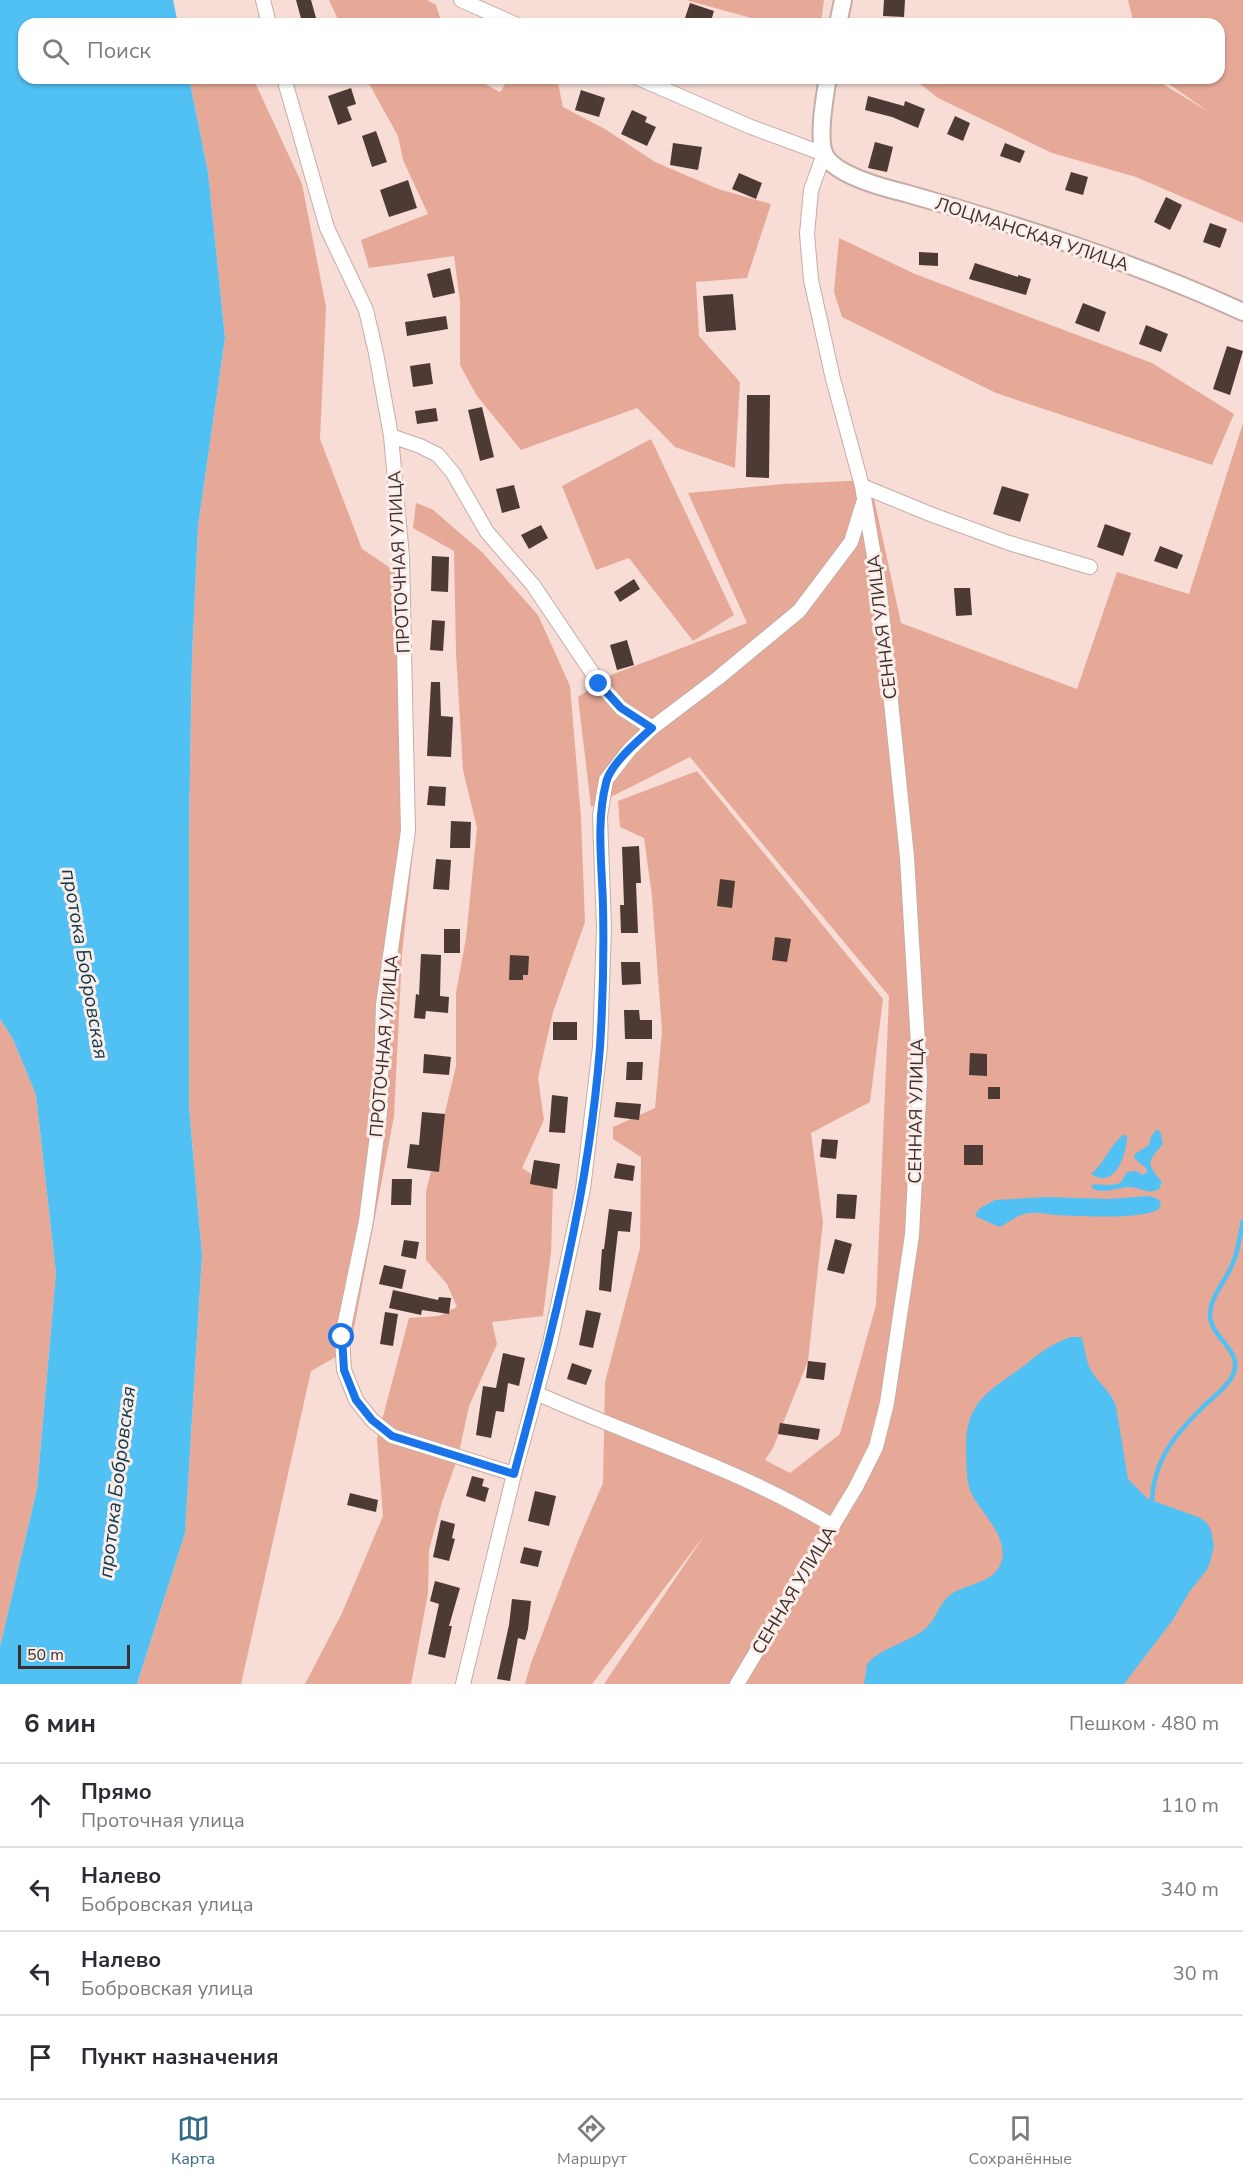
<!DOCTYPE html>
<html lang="ru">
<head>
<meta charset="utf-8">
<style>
  body { margin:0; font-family:"Nunito Sans",sans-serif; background:#f2f2f3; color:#2b2b33 }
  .scale { position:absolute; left:18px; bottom:15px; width:112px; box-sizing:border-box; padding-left:6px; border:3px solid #3a302e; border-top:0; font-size:16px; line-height:21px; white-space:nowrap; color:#3a302e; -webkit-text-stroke:4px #fcede9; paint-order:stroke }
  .stop { position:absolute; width:18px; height:18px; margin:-14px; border:4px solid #1a73e8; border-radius:50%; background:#fff }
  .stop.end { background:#1a73e8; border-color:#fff; box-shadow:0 2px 6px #0008 }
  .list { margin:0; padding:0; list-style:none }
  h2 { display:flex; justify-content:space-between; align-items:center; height:78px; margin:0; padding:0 24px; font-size:26px }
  h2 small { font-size:20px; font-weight:400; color:#7c7c81 }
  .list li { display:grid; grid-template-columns:39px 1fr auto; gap:18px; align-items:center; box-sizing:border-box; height:84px; padding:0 24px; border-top:2px solid #e1e1e2 }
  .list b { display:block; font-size:22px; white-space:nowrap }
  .list p { margin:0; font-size:20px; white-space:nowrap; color:#7c7c81 }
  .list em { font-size:20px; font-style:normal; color:#7c7c81 }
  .icon { flex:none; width:33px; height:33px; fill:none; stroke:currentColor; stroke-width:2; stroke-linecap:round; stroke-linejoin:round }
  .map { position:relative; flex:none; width:1243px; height:1684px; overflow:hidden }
  .search { position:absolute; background:#fff; box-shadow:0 2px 4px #0004; left:18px; right:18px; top:18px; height:66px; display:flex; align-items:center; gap:15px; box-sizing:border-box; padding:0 21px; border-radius:18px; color:#7c7c81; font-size:22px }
  .sheet { height:414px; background:#fff }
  nav { display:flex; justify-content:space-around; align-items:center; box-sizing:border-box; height:84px; border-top:2px solid #e1e1e2; background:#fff; font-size:16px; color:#7c7c81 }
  nav a { display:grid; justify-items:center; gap:3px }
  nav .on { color:#346b86 }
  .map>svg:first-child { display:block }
  .green { fill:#e6a997 }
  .water { fill:#51c0f3 }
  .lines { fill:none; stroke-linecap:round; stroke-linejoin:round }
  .stream { stroke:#51c0f3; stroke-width:4.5 }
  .building { fill:#4d3a34 }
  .minor-casing { stroke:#c5ada6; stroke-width:16 }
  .tertiary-casing { stroke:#c5ada6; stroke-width:20 }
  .minor { stroke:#fff; stroke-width:14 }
  .tertiary { stroke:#fff; stroke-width:16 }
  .route { stroke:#1a73e8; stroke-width:8 }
  .labels { text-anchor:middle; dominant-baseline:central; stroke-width:6; stroke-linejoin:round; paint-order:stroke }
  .street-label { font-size:18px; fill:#3a302e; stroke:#fcede9 }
  .water-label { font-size:20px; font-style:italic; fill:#0b3c50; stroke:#fcede9 }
</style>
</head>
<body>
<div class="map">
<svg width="1243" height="1684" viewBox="0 0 1243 1684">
  <rect width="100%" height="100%" fill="#f7ddd6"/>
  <path class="green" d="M329,0H427L436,5L442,24H340Z
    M686,0H824L821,24H773Z
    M1128,0H1243V223L1136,177L1052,153L938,98L913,78H1153L1209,112L1160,78H1219V24H1134Z
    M189,78H253L302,184L326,307L320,439L362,549L410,581L415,832L402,954L394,1116L350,1349L311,1371L241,1684H137L185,1533L202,1255L189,1107V829L192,657L198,526L225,338L208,172Z
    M366,78H474L500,92L509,78H557L563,107L605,129L655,162L718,189L771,204L747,278L696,282L699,336L740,382L735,468L675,447L637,408L521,450L477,396L460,365V302L454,256L369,268L361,240L428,214L403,160L398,136Z
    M839,238L915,274L1152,363L1234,414L1212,465L996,393L842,317L834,292Z
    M1243,423V1684H604L706,1533L592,1684H525L531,1663L578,1541L603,1483L605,1382L640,1248L641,1157L613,1139V1127L655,1108L662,1031L652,896L644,838L620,827L618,801L697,771L883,999L870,1102L811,1133L823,1222L808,1361L773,1448L765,1460L790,1473L840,1434L876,1305L889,996L690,757L591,807L578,697L611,675L747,623L688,493L783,484L870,480L901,623L1077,689L1117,572L1189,594Z
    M651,439L734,615L693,641L629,558L596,570L562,486Z
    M416,503L432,509L483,553L538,615L570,686L581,818L585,922L553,1012L538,1078L544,1120L522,1168L553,1188L551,1253L543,1316L492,1322L497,1344L469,1406L458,1457L442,1502L429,1550L428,1593L411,1684H305L342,1613L383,1516L377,1439L409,1318L439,1316L457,1307L447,1284L426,1260V1192L456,1066V993L466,938L477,828L463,770L456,653L454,551L413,528Z
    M0,1019L13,1039L36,1095L56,1273L37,1489L0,1647Z"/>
  <path class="water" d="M0,0H173L178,24H24V78H189L208,172L225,338L198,526L192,657L189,829V1107L202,1255L185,1533L137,1684H0V1647L37,1489L56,1273L36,1095L13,1039L0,1019Z
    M1156,1130L1160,1131L1163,1144C1147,1162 1146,1163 1162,1182L1159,1189C1148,1195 1142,1188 1131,1187C1118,1187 1105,1194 1093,1189L1091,1185C1099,1183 1116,1188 1122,1181C1124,1178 1125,1175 1127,1172L1136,1171L1143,1175L1146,1173L1147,1169L1134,1158L1135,1154L1149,1145L1151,1137Z
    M1123,1135L1127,1136C1127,1154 1115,1190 1091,1174C1105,1163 1109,1146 1123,1135Z
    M1149,1196L1158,1199L1161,1202L1159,1209C1142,1220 1078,1216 1056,1215C1048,1215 1040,1212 1032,1213C1017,1213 1012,1222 999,1227L975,1216L979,1209L995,1200L1047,1197L1108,1199Z
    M1071,1337H1081C1086,1348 1085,1360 1091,1370C1098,1383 1111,1391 1116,1406L1128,1479L1148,1499L1198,1517L1206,1522L1211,1530L1214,1546L1210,1563L1206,1571L1190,1591L1172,1621L1124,1684H864L867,1664L873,1658C889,1646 910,1641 925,1629C936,1620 938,1605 949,1596C964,1583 993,1585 1001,1563C1010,1535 979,1513 970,1490C966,1479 967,1466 966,1454C964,1402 987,1393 1025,1365C1041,1352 1051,1344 1071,1337Z"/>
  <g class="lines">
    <path class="stream" d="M1152,1504C1152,1460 1177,1432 1207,1403C1216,1395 1230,1384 1234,1372C1242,1350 1210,1337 1210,1315C1210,1297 1225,1282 1232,1265C1238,1252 1240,1236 1243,1221"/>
  </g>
  <path class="building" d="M296,0H311L316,18L302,22Z
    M884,0H905L904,17L883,16Z
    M690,3L714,11L710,24H683Z
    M351,88L356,104L347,107L352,120L338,125L328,96Z
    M581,90L605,98L599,117L575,110Z
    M868,96L904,106L905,101L925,109L918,128L892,117L865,110Z
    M632,110L647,117L645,122L656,127L647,146L621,134Z
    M955,116L970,123L963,141L947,134Z
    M376,131L387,162L372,167L362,136Z
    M875,142L893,147L887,172L868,168Z
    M673,143L702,147L698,170L670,165Z
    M1005,143L1025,151L1020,163L1000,156Z
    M1071,172L1088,177L1083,195L1065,190Z
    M739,173L762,183L756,199L732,189Z
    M408,180L417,208L389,217L380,190Z
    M1166,197L1182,205L1170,230L1154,222Z
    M1210,223L1227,229L1220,248L1203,242Z
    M919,252L938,253V266L919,265Z
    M975,263L1018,277V275L1031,279L1026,295L969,279Z
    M450,268L455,293L433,298L427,274Z
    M733,294L736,330L706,332L703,296Z
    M1083,303L1106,312L1099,332L1075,323Z
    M446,316L448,329L407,336L405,322Z
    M1146,325L1168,334L1161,352L1139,344Z
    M1227,346L1243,351L1230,395L1213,389Z
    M430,363L433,384L413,387L410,366Z
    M747,395H770L769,478L746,477Z
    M482,407L494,457L480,461L468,410Z
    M436,408L438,421L417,424L415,411Z
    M514,485L520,508L502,513L496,489Z
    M1002,486L1029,494L1020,522L993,514Z
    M1105,524L1131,533L1123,556L1097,547Z
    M541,525L548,538L529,549L521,535Z
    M1160,546L1183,555L1177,569L1154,561Z
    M432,556L449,557L448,592L431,591Z
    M634,579L640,589L620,602L614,592Z
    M954,588H970L972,615L956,616Z
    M432,620L445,621L443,651L430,650Z
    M627,640L634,665L617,670L610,645Z
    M431,682H440L441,716L453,717L451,757L427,756Z
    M429,786L446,787L445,806L427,805Z
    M451,821L471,822L470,848H450Z
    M639,846L641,883H636L638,933H621L620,905H624L622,847Z
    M436,859L451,860L449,890L433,889Z
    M720,879L735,881L732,908L717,906Z
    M444,929H460V953H444Z
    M775,937L791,939L787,962L772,960Z
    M421,954L441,955L440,996L449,997L448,1013L426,1011L425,1019L414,1018L416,994L419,995Z
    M510,955L529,956L528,975H523V980H509Z
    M621,962H640L641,984L622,985Z
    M624,1010H639L640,1020H652V1039H625Z
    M553,1022H577V1040H553Z
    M970,1053L987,1054V1076L969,1075Z
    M424,1054L451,1057L449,1075L423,1073Z
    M627,1062H643L642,1080H626Z
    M988,1087H1000V1099H988Z
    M552,1095L568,1097L565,1133L549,1132Z
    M616,1102L641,1104L639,1120L614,1117Z
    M422,1112L445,1114L439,1172L407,1168L410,1144L419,1145Z
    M822,1139L838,1140L836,1159L820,1157Z
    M964,1145H983V1165H964Z
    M534,1160L560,1164L557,1189L530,1184Z
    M617,1163L635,1166L633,1181L614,1178Z
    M392,1179H412L411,1205H391Z
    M837,1194L857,1195L855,1219L836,1218Z
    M609,1209L632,1212L630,1232L618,1231L611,1292L599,1290L602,1249H604Z
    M835,1239L852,1244L844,1274L827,1270Z
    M404,1240L419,1242L416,1259L401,1256Z
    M384,1265L406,1270L402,1289L379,1284Z
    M393,1290L438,1300L439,1297L451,1298L449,1314L422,1310L421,1315L389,1308Z
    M586,1310L601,1313L593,1348L579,1345Z
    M385,1312L398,1314L393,1346L380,1344Z
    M503,1353L525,1358L519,1386L508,1383L504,1412L496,1411L491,1438L476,1435L483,1386L496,1388Z
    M808,1361L826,1363L824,1380L806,1378Z
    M572,1363L592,1370L586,1385L567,1379Z
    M780,1423L820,1429L818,1440L778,1434Z
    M472,1476L484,1479L482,1486L489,1488L485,1502L466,1496Z
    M535,1491L556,1496L549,1526L528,1521Z
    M350,1493L378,1500L376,1512L347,1505Z
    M441,1520L455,1524L452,1538L455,1539L449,1561L433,1557Z
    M524,1547L542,1551L538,1567L520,1563Z
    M435,1581L460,1588L449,1626H452L445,1658L428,1654L439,1604L430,1601Z
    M512,1599L531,1601L528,1629L525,1640L518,1638L510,1681L497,1679L509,1625Z"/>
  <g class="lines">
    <g class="minor-casing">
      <path id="minor" d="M263,0L269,24
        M461,0L515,24
        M284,78L327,228L366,310L376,353L391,436L420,446L438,455L453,473L487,532L533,585L599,683L621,708L652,728
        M638,78L751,127L824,154L811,190L807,234L811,280L833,379L862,486L879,585L907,857L920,1078L912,1235L887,1403L876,1447L856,1487L737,1684
        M391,436L402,557L408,831L383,1005L380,1112L366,1221L342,1337L344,1370L356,1400L372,1420L392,1436L514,1474
        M862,486L930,514L1009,543L1090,567
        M536,1393C635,1438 741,1469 833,1526
        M463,1684L514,1474L550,1343L583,1189L600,1047L604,927L600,816L606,780L630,749L652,728L718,678L799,611L851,542L863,503"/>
    </g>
    <g class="tertiary-casing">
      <path id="tertiary" d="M838,24L843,0
        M828,78C825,94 817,140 825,155C835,175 884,188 905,193C1020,226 1134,262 1243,312"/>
    </g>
    <use href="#minor" class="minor"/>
    <use href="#tertiary" class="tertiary"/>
  </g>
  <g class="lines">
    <path class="route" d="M342,1337L344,1370L356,1400L372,1420L392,1436L514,1474C552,1334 589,1192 600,1047C603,1000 604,952 603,906C602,865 596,823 606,783C610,764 638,741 652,728L621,708L599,684"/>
  </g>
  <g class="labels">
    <g class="street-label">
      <text transform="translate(1032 234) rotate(18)">ЛОЦМАНСКАЯ УЛИЦА</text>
      <text transform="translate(399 562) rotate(-93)">ПРОТОЧНАЯ УЛИЦА</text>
      <text transform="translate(882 627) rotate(-97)">СЕННАЯ УЛИЦА</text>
      <text transform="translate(384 1046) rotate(-85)">ПРОТОЧНАЯ УЛИЦА</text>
      <text transform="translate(916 1111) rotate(-89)">СЕННАЯ УЛИЦА</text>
      <text transform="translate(794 1590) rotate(-59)">СЕННАЯ УЛИЦА</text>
    </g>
    <g class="water-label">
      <text transform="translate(85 964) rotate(80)">протока Бобровская</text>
      <text transform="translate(117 1482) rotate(-83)">протока Бобровская</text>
    </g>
  </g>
</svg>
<div class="scale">50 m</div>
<div class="stop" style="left:342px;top:1337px"></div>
<div class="stop end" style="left:599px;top:684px"></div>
<div class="search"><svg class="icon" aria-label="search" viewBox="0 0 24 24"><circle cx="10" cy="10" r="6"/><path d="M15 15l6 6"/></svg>Поиск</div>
</div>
<section class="sheet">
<h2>6 мин<small>Пешком · 480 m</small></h2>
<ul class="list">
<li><svg class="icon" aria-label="ahead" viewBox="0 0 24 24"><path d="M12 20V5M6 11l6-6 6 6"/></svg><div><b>Прямо</b><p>Проточная улица</p></div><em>110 m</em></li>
<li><svg class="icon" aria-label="left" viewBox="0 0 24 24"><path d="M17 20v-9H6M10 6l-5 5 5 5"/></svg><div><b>Налево</b><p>Бобровская улица</p></div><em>340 m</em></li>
<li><svg class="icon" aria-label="left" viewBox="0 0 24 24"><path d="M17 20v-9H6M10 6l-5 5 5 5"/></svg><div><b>Налево</b><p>Бобровская улица</p></div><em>30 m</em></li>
<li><svg class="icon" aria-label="arrive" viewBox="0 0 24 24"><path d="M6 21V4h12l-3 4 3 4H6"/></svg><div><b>Пункт назначения</b></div></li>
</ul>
</section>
<nav>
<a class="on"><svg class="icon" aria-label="map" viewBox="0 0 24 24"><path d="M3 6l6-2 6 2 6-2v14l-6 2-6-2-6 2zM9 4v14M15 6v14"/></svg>Карта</a>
<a><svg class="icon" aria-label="directions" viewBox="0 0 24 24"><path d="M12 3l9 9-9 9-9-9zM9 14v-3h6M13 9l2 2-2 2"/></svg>Маршрут</a>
<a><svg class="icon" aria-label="saved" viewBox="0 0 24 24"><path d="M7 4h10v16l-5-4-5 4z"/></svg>Сохранённые</a>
</nav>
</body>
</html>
